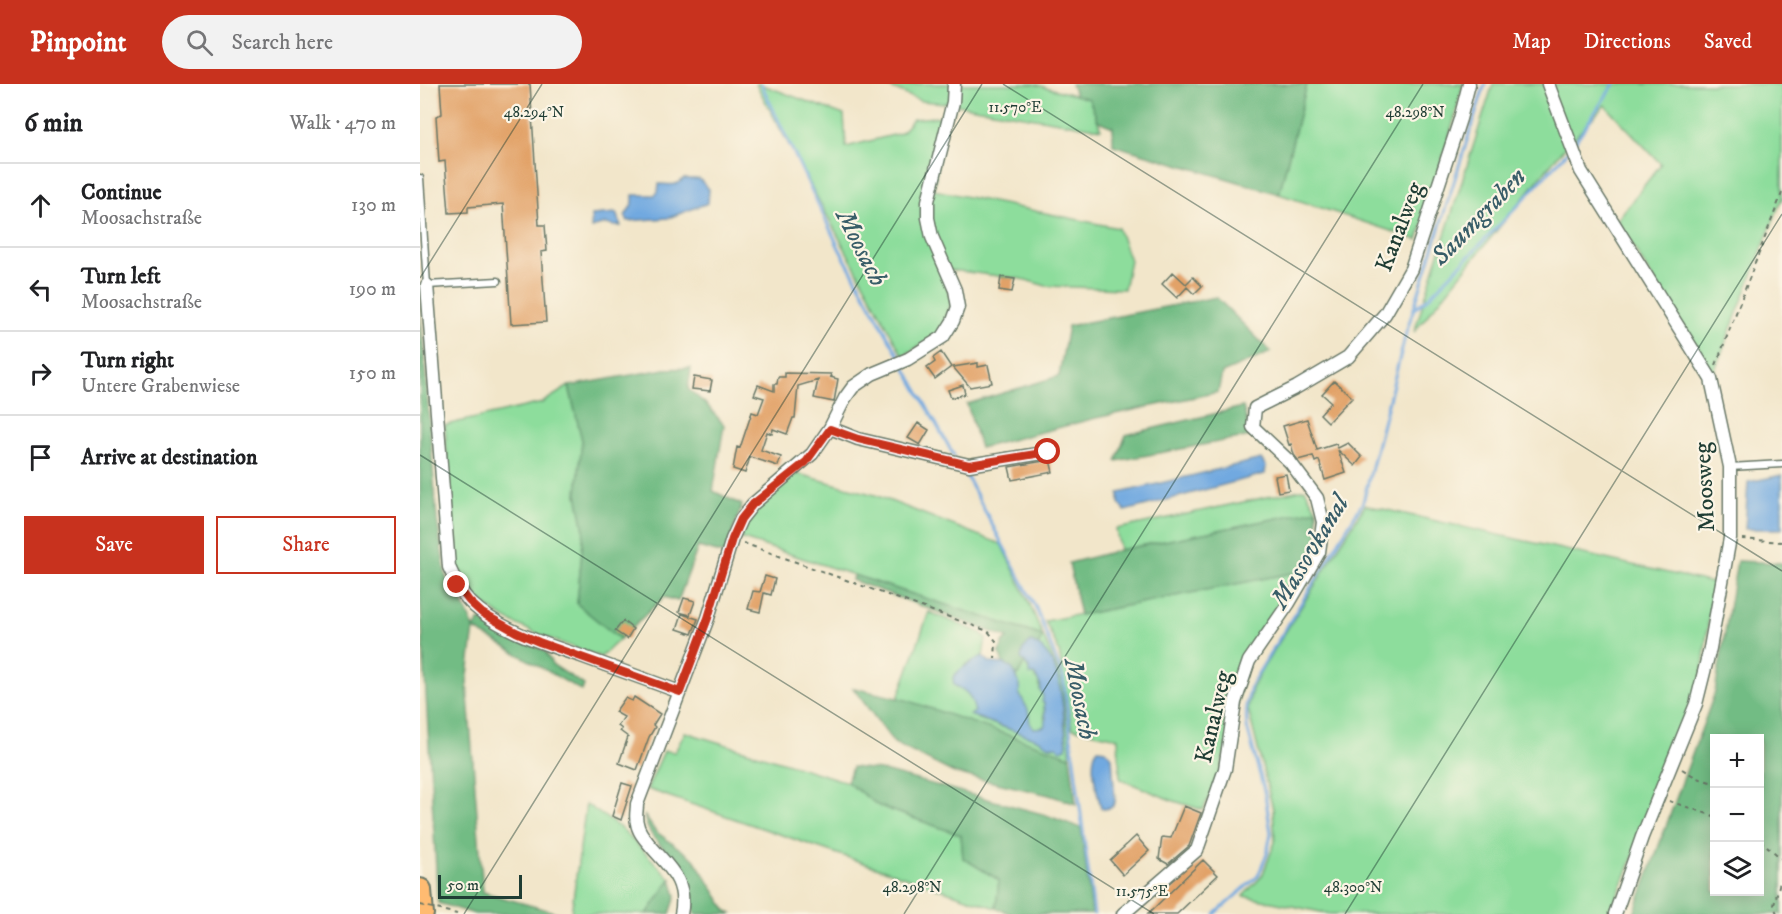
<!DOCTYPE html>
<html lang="en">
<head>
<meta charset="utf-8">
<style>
  body { margin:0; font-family:"IM FELL DW Pica",serif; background:#f2f2f2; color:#202124 }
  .controls { position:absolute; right:18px; bottom:18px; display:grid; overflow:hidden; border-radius:0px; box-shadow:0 3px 15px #0003 }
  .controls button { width:54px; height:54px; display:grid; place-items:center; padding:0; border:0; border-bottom:2px solid #e0e0e0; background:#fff; color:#202124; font:30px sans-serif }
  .scale { position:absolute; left:18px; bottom:15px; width:84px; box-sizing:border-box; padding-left:6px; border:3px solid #1f3d34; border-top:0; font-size:16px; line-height:21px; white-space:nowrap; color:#1f3d34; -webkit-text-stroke:4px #fcf5e5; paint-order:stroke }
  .stop { position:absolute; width:18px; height:18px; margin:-14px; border:4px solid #c8321e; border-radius:50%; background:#fff }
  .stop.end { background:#c8321e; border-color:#fff; box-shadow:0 2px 6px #0008 }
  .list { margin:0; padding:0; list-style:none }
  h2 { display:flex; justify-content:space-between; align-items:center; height:78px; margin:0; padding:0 24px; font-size:26px }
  h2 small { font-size:20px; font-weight:400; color:#757577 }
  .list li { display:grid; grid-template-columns:39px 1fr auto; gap:18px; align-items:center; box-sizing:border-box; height:84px; padding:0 24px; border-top:2px solid #e0e0e0 }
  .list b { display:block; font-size:22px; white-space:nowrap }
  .list p { margin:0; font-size:20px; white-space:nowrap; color:#757577 }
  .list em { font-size:20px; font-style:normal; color:#757577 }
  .actions { display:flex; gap:12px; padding:18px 24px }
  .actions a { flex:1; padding:14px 0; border:2px solid #c8321e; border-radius:0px; text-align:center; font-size:21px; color:#c8321e }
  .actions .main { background:#c8321e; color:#fff }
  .icon { flex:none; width:33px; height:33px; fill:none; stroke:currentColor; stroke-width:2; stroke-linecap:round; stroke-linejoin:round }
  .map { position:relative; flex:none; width:1362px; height:830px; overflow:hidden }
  header { display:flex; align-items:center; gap:36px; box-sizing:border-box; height:84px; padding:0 30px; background:#c8321e; color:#fff }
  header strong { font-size:28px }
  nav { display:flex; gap:33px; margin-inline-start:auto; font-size:21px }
  .search { width:420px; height:54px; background:#f2f2f2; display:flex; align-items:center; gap:15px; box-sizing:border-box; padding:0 21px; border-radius:33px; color:#757577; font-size:22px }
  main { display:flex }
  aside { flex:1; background:#fff }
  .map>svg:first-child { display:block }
  .green { fill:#8ddd9c; stroke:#568d68; stroke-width:1.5 }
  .forest { fill:#72bc84; stroke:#487c5c; stroke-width:1.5; fill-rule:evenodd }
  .water { fill:#71a9e0; stroke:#48738a; stroke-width:1.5 }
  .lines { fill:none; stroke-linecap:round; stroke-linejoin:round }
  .stream { stroke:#71a9e0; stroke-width:3 }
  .building { fill:#e2a268 }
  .lane-casing { stroke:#697868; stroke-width:9 }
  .street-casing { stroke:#697868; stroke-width:15 }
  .highway-casing { stroke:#697868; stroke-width:26 }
  .path { stroke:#697868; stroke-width:2; stroke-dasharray:4.5 4.5; stroke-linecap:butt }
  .lane { stroke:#fff; stroke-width:6 }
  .street { stroke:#fff; stroke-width:12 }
  .highway { stroke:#ffbb71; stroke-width:22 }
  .path-bridge { stroke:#697868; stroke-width:2; stroke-dasharray:4.5 4.5; stroke-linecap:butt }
  .route { stroke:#c8321e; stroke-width:8 }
  .ticks { fill:none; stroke:#1f3d34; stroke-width:1.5; stroke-opacity:0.45 }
  .labels { text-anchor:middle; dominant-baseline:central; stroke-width:4.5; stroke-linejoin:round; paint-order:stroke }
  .street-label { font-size:24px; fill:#1f3d34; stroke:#fcf5e5 }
  .water-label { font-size:26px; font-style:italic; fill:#385d68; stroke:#fcf5e5 }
  .ticks-label { font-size:15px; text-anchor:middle; fill:#1f3d34; stroke:#fcf5e5; stroke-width:4.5; stroke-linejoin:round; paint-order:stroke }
</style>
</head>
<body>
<header>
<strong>Pinpoint</strong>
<div class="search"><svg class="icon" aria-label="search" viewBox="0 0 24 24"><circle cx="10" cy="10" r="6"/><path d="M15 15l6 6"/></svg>Search here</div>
<nav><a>Map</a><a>Directions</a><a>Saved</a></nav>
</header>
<main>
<aside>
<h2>6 min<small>Walk · 470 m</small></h2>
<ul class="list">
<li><svg class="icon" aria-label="ahead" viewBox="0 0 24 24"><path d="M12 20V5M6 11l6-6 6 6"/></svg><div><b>Continue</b><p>Moosachstraße</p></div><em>130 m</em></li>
<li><svg class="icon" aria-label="left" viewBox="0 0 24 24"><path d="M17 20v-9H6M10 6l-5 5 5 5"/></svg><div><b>Turn left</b><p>Moosachstraße</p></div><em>190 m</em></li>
<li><svg class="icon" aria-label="right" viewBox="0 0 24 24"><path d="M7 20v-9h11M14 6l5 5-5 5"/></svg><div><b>Turn right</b><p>Untere Grabenwiese</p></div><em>150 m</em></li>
<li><svg class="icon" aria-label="arrive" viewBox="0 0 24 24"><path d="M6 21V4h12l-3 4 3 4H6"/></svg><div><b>Arrive at destination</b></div></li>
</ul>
<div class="actions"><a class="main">Save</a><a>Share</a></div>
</aside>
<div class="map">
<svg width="1362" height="830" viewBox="0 0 1362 830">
  <rect width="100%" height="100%" fill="#fcf5e5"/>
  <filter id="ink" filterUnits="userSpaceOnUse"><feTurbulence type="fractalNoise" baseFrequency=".0167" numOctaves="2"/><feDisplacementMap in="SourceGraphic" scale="12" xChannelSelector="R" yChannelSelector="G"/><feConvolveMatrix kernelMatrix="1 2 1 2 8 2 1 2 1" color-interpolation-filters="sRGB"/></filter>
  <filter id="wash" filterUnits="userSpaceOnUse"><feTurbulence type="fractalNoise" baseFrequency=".008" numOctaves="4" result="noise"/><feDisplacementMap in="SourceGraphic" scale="24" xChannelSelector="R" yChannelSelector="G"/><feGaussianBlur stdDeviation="1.35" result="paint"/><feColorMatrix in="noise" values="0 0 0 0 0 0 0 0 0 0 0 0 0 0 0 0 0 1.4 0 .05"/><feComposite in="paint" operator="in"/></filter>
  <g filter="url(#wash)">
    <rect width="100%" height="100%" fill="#f2e6ca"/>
    <path class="green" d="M336,0H340L424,31L426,63L481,49L493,35L525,32L514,106L698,144L710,176L704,205L626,202L602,195L531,186L524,190L531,219L520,250L483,272Z
      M461,0H614L669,15L681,45L525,19L501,17Z
      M887,0H1043L1034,36L998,156L859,110Z
      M1073,0H1362V114L1292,293L1197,136L1241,80L1185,21L1140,69L994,248Z
      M149,302L162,356L157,410L164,446L157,520L200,555L181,573C135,556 54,535 37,483C32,469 33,452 32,438C29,405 27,373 25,341L122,319Z
      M375,389L455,411L581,460L607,514L641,594L650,656V672L478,614L509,528L561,549L566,554L563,572L545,581L537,603C550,606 552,617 556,628L551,631L559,635L617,655L632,663L647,659C646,651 646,643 645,635C642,607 637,582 618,561L622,552L320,454L329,434L340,421Z
      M885,405L897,426L700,466L696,445Z
      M945,421L1293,499L1280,607L1190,830H910L823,812L842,792L855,758L853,725L828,625L832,605L843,584Z
      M887,486L828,575L799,691L783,726L751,716L700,695L698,654L652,644L639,567L625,537Z
      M605,578C608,589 621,594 620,606L623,609L625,642L621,644H614L610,640L608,626L599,609L600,603L597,593Z
      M265,648L427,698L459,722L541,751L543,774L579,796L576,824L227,705L244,667L255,668Z
      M166,720L202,745L251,795L227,830H151Z"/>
    <path class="forest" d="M651,0H887L859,110L693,61V43L678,37L669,15L655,11Z
      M796,213L851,268L802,289L798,308L676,334L560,364L547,320L639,292L648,242Z
      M0,220L17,436L26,494L43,519L54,544L60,536L125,567L133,581L164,601L162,607L54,545L47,599L63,808L141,830H55L18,819L0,505Z
      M271,284L268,305L287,321L304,341L293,407L322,421L305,470L278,463L258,517L244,513L200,555L157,520L164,446L157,410L162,356L149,302L245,285Z
      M823,323L831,352L696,377L706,351Z
      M897,426L898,466L887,486L660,531L649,479L700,466Z
      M1317,477L1362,479V830H1214L1295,608ZM1294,654H1340V808H1294Z
      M433,491L623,552L618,561L611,558L605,578L597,593L589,582L583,579L579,569L583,559L588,554L432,496Z
      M433,604L486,616L650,672L656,720L629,711L534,689L474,659Z
      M432,683L460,686L626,731L661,744L672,830H591L576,824L579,796L543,774L541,751L459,722L427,698Z
      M224,731L235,747L274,775L307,827L312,830H275C270,817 271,801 264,788C251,764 230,762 224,731Z
      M251,795L256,812L250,830H227Z"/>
    <path class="water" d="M263,95H279L289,105L288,119L248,134L208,137L205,132L213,119V111H235L238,108L239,100C249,100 256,103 263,95Z
      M196,129L201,142H195L186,140L171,144L172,131Z
      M841,375L846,382L845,390L705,427L699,419V409Z
      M1362,391V445H1325L1328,398Z
      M611,558C646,572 641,629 647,659L646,664L641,666L636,662C629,664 624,658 617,655L550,631L555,628C551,612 549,608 534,601L533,593C541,583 552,578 563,572C565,574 567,577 570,578C574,580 580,579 585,580C595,583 601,600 599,609L608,626L610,640L614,644L624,643L626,636L624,619L622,618C624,614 623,610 620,606L621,602L615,591H610L609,589V584L601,574L603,565Z
      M678,665L686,666L692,673L695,718L692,723L685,725L681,724C678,709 667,677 678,665Z"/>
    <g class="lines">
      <path class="stream" d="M341,0L420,166L480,274
        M1155,58L1194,0
        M994,225L1009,213L1094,126L1149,66
        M483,280L534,372
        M546,391L616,524L643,593L674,830
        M795,830L838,792L847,770L851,749L845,710L827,643L826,622L831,601L943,418L986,249L1065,0"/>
    </g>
    <g id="blocks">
      <path class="building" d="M20,0H110L119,141H125L127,167L121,168L126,238L91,240L83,120L48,123V128L29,129L25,77L19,78L16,32L22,30Z
        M753,188L766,200L773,193L782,202L774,210L767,203L757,214L742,200Z
        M581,193L595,195L592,208L579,206Z
        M521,268L531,283L515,295L507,284L515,278L513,274Z
        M558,279V283L568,281L572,299L550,303L533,283Z
        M365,289L411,290L412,293H410L418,295L414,318L394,314L398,296L378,302L375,334H373L367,350L353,345L352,350L347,348L341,366L361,373L358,382L330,373L325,389L313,385L317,363L320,364L332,328L338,330L344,314L334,311L338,301L354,307V300H357L358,293H365Z
        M274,293L292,296L290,307L272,305Z
        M914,297L932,313L908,338L900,330L911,318L902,310Z
        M543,301L545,310L531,314L528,306Z
        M887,335L897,366L916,360L918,364L928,359L942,373L935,382L918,366L926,389L905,396L899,376L895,378L893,372L878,376L874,371L871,360L869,361L863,342Z
        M498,339L509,346L500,361L488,354Z
        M630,376L633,388L592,396L589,383Z
        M866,390L869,406L858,408L855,392Z
        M345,492L355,495L351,511L344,509L340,528L328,525L333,507L340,508Z
        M264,514L275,517L270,531L259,528Z
        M262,530L278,535L272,550L257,545Z
        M203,537L213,545L207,555L195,547Z
        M214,613L240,630L233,641L235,643L229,653L217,686L199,679L208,653L200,647L202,645L198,642L204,633L195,628L205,614L212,617Z
        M202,699L212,702L201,736L192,732Z
        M764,722L781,729L769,762L748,780L739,775L742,753L751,754Z
        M716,752L729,767L703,791L690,776Z
        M783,776L798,791L757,830H728Z"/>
    </g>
  </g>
  <g filter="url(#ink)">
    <use href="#blocks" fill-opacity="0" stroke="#697868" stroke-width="1.5"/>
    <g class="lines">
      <g class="lane-casing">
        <path id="lane" d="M0,94L7,201L78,197
          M1310,383L1362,380"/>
      </g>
      <g class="street-casing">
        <path id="street" d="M1128,0L1161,87L1291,295L1310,383V454L1290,564L1276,620L1222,753L1195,830
          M7,201L29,483C35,496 40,508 50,518C78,546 125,560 161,572C194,584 227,596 260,608
          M410,344L438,355L549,381L629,368
          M261,830C268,796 248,783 229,760C224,754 218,747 217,739C215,733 217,726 217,720L288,534L312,455L321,435L333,420L392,370L410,344L425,314L433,303L452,290L488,275L523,253L533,237L538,223L535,206L512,153L508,134V117L533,18L534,0
          M703,830L777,766L805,685L815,618L829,577L869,519L899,468L903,438L897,414L870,378L833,343L835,324L877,303L928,273L965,230L991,185L1040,35L1049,0"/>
      </g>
      <g class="highway-casing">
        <path id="highway" d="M0,806L2,830"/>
      </g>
      <path class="path" d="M1296,281L1362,109
        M1322,455L1362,458
        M323,459L568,547L576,557L575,575
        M1262,685L1277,694L1294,699
        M1249,717L1294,732
        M1340,756L1362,775
        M25,827L37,830
        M1357,830L1354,821L1362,790"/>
      <use href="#lane" class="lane"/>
      <use href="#street" class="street"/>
      <use href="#highway" class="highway"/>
      <path class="path-bridge" d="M0,821L25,827"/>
    </g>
  </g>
  <g class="lines" filter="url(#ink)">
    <path class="route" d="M37,501L49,517L62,529L96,548L119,558L260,608L288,534L312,455L321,435L333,420L386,378L410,345L438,355L549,381L628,368"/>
  </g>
  <path class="ticks" d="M583,0L1362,487M0,194L122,0M0,371L734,830M44,830L562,0M484,830L1003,0M925,830L1362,130"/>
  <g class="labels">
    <g class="street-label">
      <text transform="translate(980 143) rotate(-69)">Kanalweg</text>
      <text transform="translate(1285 403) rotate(-93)">Moosweg</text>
      <text transform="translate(794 633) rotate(-77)">Kanalweg</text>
    </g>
    <g class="water-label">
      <text transform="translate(1059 133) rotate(-46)">Saumgraben</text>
      <text transform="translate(441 164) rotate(63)">Moosach</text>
      <text transform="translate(890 468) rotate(-59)">Massovkanal</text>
      <text transform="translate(660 615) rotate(79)">Moosach</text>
    </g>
  </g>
  <g class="ticks-label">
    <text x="595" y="28">11.570°E</text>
    <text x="114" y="33">48.294°N</text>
    <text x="995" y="33">48.298°N</text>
    <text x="492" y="808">48.298°N</text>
    <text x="933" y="808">48.300°N</text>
    <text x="722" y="812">11.575°E</text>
  </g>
</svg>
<div class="controls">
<button>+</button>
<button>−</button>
<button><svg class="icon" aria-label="layers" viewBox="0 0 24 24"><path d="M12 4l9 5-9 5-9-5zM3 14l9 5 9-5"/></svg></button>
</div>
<div class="scale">50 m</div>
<div class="stop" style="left:628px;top:368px"></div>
<div class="stop end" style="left:37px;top:501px"></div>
</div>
</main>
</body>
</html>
